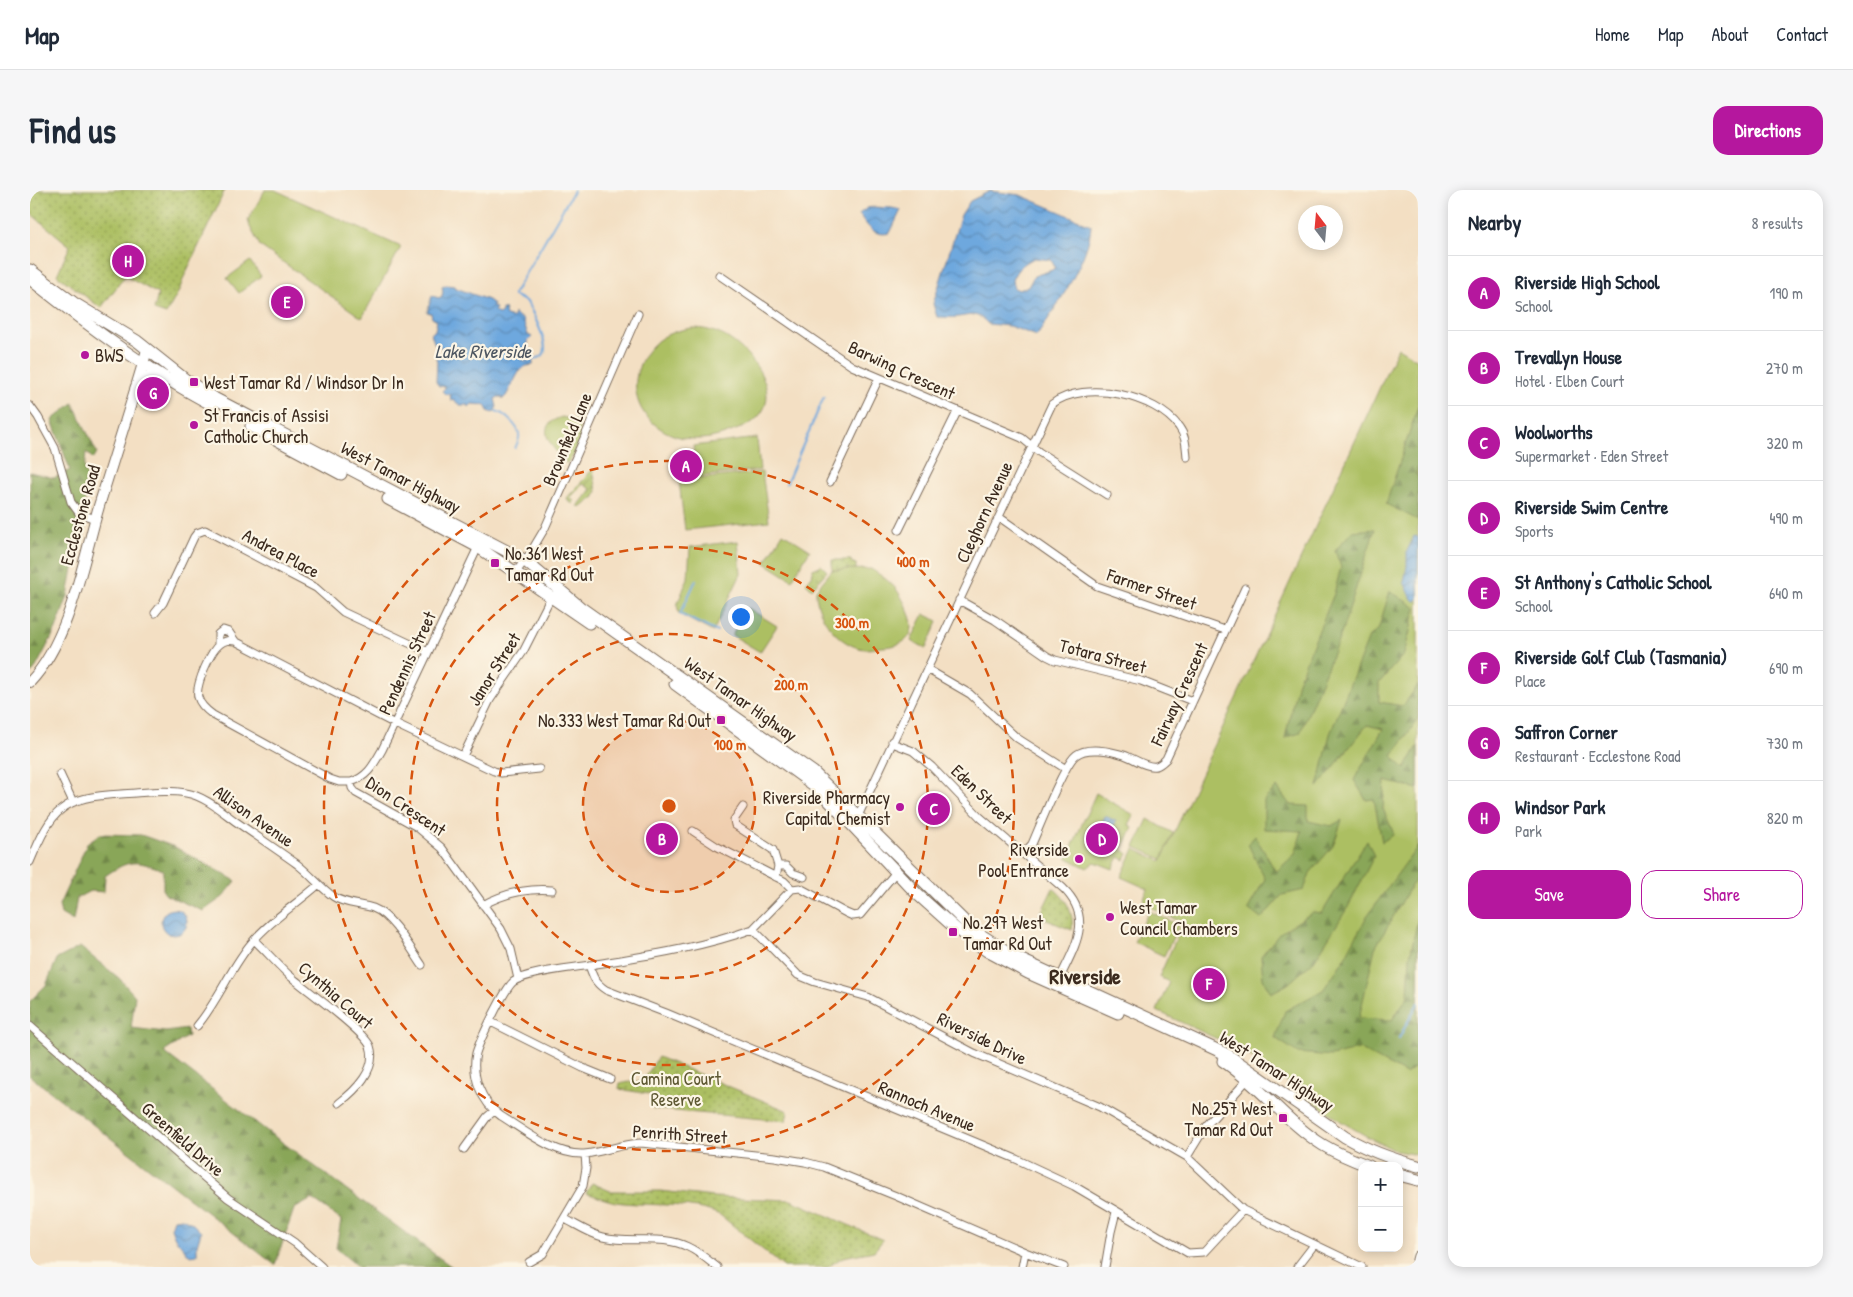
<!DOCTYPE html>
<html lang="en">
<head>
<meta charset="utf-8">
<style>
  body { margin:0; font-family:"Patrick Hand",sans-serif; background:#f6f6f7; color:#1f2937 }
  .controls { position:absolute; right:15px; bottom:15px; display:grid; overflow:hidden; border-radius:10px; box-shadow:0 2px 12px #0003 }
  .controls button { width:45px; height:45px; display:grid; place-items:center; padding:0; border:0; border-bottom:1px solid #e0e1e3; background:#fff; color:#1f2937; font:25px sans-serif }
  .compass { position:absolute; left:1268px; top:15px; width:45px; height:45px; border-radius:50%; background:#fff; box-shadow:0 2px 12px #0003; rotate:344deg }
  .you { position:absolute; left:710px; top:426px; width:18px; height:18px; margin:-12px; border:4px solid #fff; border-radius:50%; background:#1a73e8; box-shadow:0 0 0 8px #1a73e833 }
  .badge { display:grid; place-items:center; width:32px; height:32px; border-radius:50%; background:#b5179e; color:#fff; font-size:16px; font-weight:700 }
  .pin { position:absolute; translate:-50% -50%; border:2px solid #fff; box-shadow:0 1px 5px #0006 }
  .list { margin:0; padding:0; list-style:none }
  h2 { display:flex; justify-content:space-between; align-items:center; height:65px; margin:0; padding:0 20px; font-size:21px }
  h2 small { font-size:16px; font-weight:400; color:#747a83 }
  .list li { display:grid; grid-template-columns:32px 1fr auto; gap:15px; align-items:center; box-sizing:border-box; height:75px; padding:0 20px; border-top:1px solid #e0e1e3 }
  .list b { display:block; font-size:19px; white-space:nowrap }
  .list p { margin:0; font-size:16px; white-space:nowrap; color:#747a83 }
  .list em { font-size:16px; font-style:normal; color:#747a83 }
  .actions { display:flex; gap:10px; padding:15px 20px }
  .actions a { flex:1; padding:11px 0; border:1px solid #b5179e; border-radius:15px; text-align:center; font-size:18px; color:#b5179e }
  .actions .main { background:#b5179e; color:#fff }
  .map { position:relative; flex:none; width:1388px; height:1077px; overflow:hidden; border-radius:15px }
  header { display:flex; align-items:center; gap:30px; box-sizing:border-box; height:70px; padding:0 25px; background:#fff; border-bottom:1px solid #e0e1e3 }
  header strong { font-size:24px }
  nav { display:flex; gap:28px; margin-inline-start:auto; font-size:18px }
  .intro { display:flex; align-items:center; justify-content:space-between; box-sizing:border-box; height:120px; padding:0 30px }
  h1 { margin:0; font-size:35px }
  .button { padding:12px 22px; border-radius:15px; background:#b5179e; color:#fff; font-size:18px; font-weight:700 }
  main { display:flex; gap:30px; padding:0 30px }
  aside { flex:1; background:#fff; border-radius:15px; box-shadow:0 2px 12px #0003 }
  .map>svg:first-child { display:block }
  .grass { fill:#acbf62; stroke:#747440 }
  .forest { fill:url(#forest-firs); stroke:#62683b }
  .park { fill:url(#park-dots); stroke:#747440 }
  .garden { fill:url(#garden-furrows); stroke:#747440 }
  .water { fill:url(#water-waves); stroke:#54697e; fill-rule:evenodd }
  .lines { fill:none; stroke-linecap:round; stroke-linejoin:round }
  .stream { stroke:#6ea8de; stroke-width:2 }
  .minor-casing { stroke:#7b6958; stroke-width:9 }
  .tertiary-casing { stroke:#7b6958; stroke-width:11 }
  .secondary-casing { stroke:#7b6958; stroke-width:12 }
  .trunk-casing { stroke:#7b6958; stroke-width:13 }
  .minor { stroke:#fff; stroke-width:7 }
  .tertiary { stroke:#fff; stroke-width:9 }
  .secondary { stroke:#fff; stroke-width:10 }
  .trunk { stroke:#fff; stroke-width:11 }
  .ring { fill:none; stroke:#d7540e; stroke-width:2.5; stroke-dasharray:9 6 }
  .poi-dot { fill:#b5179e; stroke:#fcf5e5; stroke-width:2 }
  .labels { text-anchor:middle; dominant-baseline:central; stroke-width:4.5; stroke-linejoin:round; paint-order:stroke }
  .poi-label { font-size:18px; fill:#3b2a1e; stroke:#fcf5e5; text-anchor:start }
  .street-label { font-size:18px; fill:#3b2a1e; stroke:#fcf5e5 }
  .park-label { font-size:18px; fill:#5d5732; stroke:#fcf5e5 }
  .water-label { font-size:19px; font-style:italic; fill:#4d5661; stroke:#fcf5e5 }
  .district-label { font-size:22px; font-weight:bold; fill:#3b2a1e; stroke:#fcf5e5 }
  .centre { fill:#d7540e; stroke:#fcf5e5; stroke-width:2.5 }
  .ring-label { font-size:15px; text-anchor:middle; font-weight:bold; fill:#d7540e; stroke:#fcf5e5; stroke-width:4.5; stroke-linejoin:round; paint-order:stroke }
</style>
</head>
<body>
<header>
<strong>Map</strong>
<nav><a>Home</a><a>Map</a><a>About</a><a>Contact</a></nav>
</header>
<div class="intro"><h1>Find us</h1><a class="button">Directions</a></div>
<main>
<div class="map">
<svg width="1388" height="1077" viewBox="0 0 1388 1077">
  <defs>
    <pattern id="forest-firs" width="22" height="20" patternUnits="userSpaceOnUse" patternTransform="scale(1.25)"><rect width="22" height="20" fill="#89a658"/><path d="M5 1l3.5 6h-7zM16 11l3.5 6h-7z" fill="#718748"/></pattern>
    <pattern id="park-dots" width="8" height="8" patternUnits="userSpaceOnUse" patternTransform="scale(1.25)"><rect width="8" height="8" fill="#acbf62"/><path d="M2 2h.1M6 6h.1" fill="none" stroke="#8d9b50" stroke-width="1.8" stroke-linecap="round"/></pattern>
    <pattern id="garden-furrows" width="10" height="10" patternUnits="userSpaceOnUse" patternTransform="scale(1.25)"><rect width="10" height="10" fill="#acbf62"/><path d="M-1 1l2-2M0 10L10 0M9 11l2-2" fill="none" stroke="#8d9b50"/></pattern>
    <pattern id="water-waves" width="16" height="10" patternUnits="userSpaceOnUse" patternTransform="scale(1.25)"><rect width="16" height="10" fill="#6ea8de"/><path d="M0 5q4-4 8 0t8 0" fill="none" stroke="#5c89b3"/></pattern>
  </defs>
  <rect width="100%" height="100%" fill="#fcf5e5"/>
  <filter id="ink" filterUnits="userSpaceOnUse"><feTurbulence type="fractalNoise" baseFrequency=".02" numOctaves="2"/><feDisplacementMap in="SourceGraphic" scale="10" xChannelSelector="R" yChannelSelector="G"/><feConvolveMatrix kernelMatrix="1 2 1 2 8 2 1 2 1" color-interpolation-filters="sRGB"/></filter>
  <filter id="wash" filterUnits="userSpaceOnUse"><feTurbulence type="fractalNoise" baseFrequency=".0096" numOctaves="4" result="noise"/><feDisplacementMap in="SourceGraphic" scale="20" xChannelSelector="R" yChannelSelector="G"/><feGaussianBlur stdDeviation="1.12" result="paint"/><feColorMatrix in="noise" values="0 0 0 0 0 0 0 0 0 0 0 0 0 0 0 0 0 1.4 0 .05"/><feComposite in="paint" operator="in"/></filter>
  <g filter="url(#wash)">
    <rect width="100%" height="100%" fill="#f3dfc3"/>
    <path class="grass" d="M235,0H245L371,57L332,128L230,56L220,37L218,30Z
      M220,71L231,86L209,103L197,88Z
      M662,138C683,138 700,147 715,162C731,179 749,208 726,229C720,235 711,238 703,241C675,253 645,253 622,232C598,211 602,175 624,154C634,144 648,140 662,138Z
      M1368,158L1388,170V965L1366,961L1338,947L1312,932L1213,861L1127,821L1139,792L1129,787L1153,733L1112,713L1118,699L1091,687L1104,659L1131,671Z
      M532,227L545,230C556,243 547,262 538,273H536C524,259 501,236 532,227Z
      M727,248L730,280L666,287L663,256Z
      M732,282L739,331L655,340L649,291Z
      M753,343L780,360L762,390L735,373Z
      M708,351L711,384L683,442L649,424L647,415L658,388L660,357Z
      M841,379C861,392 868,397 878,421C889,445 876,456 852,457C845,458 837,460 829,458C806,452 785,424 786,400L802,380Z
      M718,418L747,436L730,462L702,445Z
      M894,424L908,431L896,458L881,451Z
      M1066,603L1104,625L1099,635L1103,638L1092,660L1098,663L1095,670L1089,667L1083,679L1065,672L1057,678L1037,668Z
      M1118,629L1143,643L1132,669L1105,657Z
      M1119,721L1149,735L1134,766L1104,752Z"/>
    <path class="forest" d="M43,213L67,263L63,269L56,262L54,281L62,292L59,300L55,302L54,344L44,373L38,406L26,439L4,481L0,484V282L24,288L40,280L22,230Z
      M1388,216V275L1386,285L1388,286V330L1356,314Z
      M1345,339L1311,444L1270,543L1255,548L1268,491L1304,404L1311,377L1305,361L1322,341Z
      M1360,401L1386,418L1374,464L1349,493V512L1373,516L1388,495V529L1362,566L1375,579L1388,556V599L1355,591L1353,619L1364,644L1352,652L1344,609L1336,610L1324,590L1353,539L1337,535L1288,597L1300,544L1339,447L1348,440Z
      M1247,597L1260,615L1278,616V631L1301,636L1312,630L1303,656L1280,683L1274,700L1252,705L1231,729L1218,719L1235,689L1218,654L1225,646L1246,682L1265,664L1272,641L1234,639V610Z
      M70,644L111,645L145,657L206,691L193,707L173,721L136,705L133,701V680C106,670 99,669 75,686L74,702L60,701L47,708L43,731L31,724L29,715L58,652Z
      M1337,650L1344,666L1318,717L1284,771L1258,794L1241,803L1233,789L1231,766L1250,743L1283,722L1292,723Z
      M1388,656V687L1381,696L1345,758L1329,828L1362,830L1378,806L1380,766L1388,728V875L1376,884L1329,859L1302,866L1268,863L1245,848L1255,821L1293,800L1313,771L1337,726Z
      M50,757L89,788L105,806L101,838L136,842L157,839L158,846L134,862L241,944L422,1077H328L306,1058L311,1030L282,1009L264,1019L245,1075L0,886V811L16,795L27,769Z"/>
    <path class="park" d="M0,0H195L154,87L149,101L136,124L124,120L128,104L95,86L71,118L27,85L40,56L0,23Z
      M802,370H821V372L826,374V379L802,380Z
      M791,375L797,381L782,399L776,393L782,386L783,379Z
      M1023,698C1037,709 1044,723 1042,740L1009,727Z
      M628,867L758,921L756,931L623,919L625,905L589,899L590,893L613,891Z
      M562,993L580,1001H630L684,1007L761,1010L853,1050L844,1061L813,1067L798,1077H754L690,1025C659,1011 619,1017 586,1012C576,1010 566,1006 556,1003Z"/>
    <path class="garden" d="M563,279L567,301L565,307L552,317L548,316L561,299L553,294L540,308L544,311L543,314L538,311L537,308Z"/>
    <path class="water" d="M960,1L990,5L1061,35C1060,69 1025,118 1007,146L979,136L958,134C947,122 943,125 928,127C921,128 914,127 907,127L903,114L931,25L940,11ZM1004,68L1021,70L1025,77L1022,80L1004,86L998,97L989,100L984,98L982,90C987,78 993,74 1004,68Z
      M843,17L862,18L871,20L860,43C844,47 837,36 829,24L837,18Z
      M416,95L425,96L426,98L458,110L463,114V117L466,118L464,121L468,124L472,123V119H474L476,120L475,125L481,128L484,127V123L493,130L498,145L502,147L498,151L497,168L493,170L494,173L503,171V175L496,176L490,180L476,206L473,209L472,207H468L465,209L467,217L463,223L458,221L455,215L442,214L439,217L438,215H430L423,210L421,211L420,204H415L412,201L416,197L409,196L406,192L407,172L406,168L408,165L409,167C417,163 411,157 407,153L405,155L401,144L405,140L407,131L402,128L401,123L397,122L402,106L409,108L412,106L413,101L412,97Z
      M1384,346L1388,347V408L1385,412L1382,409L1374,392L1377,376V361Z
      M1075,626L1086,631L1074,657L1064,653Z
      M131 732a13 13 0 1 1 26 0a13 13 0 1 1-26 0Z
      M152,1028L162,1033L171,1042L167,1055V1065L160,1066L145,1048L141,1038L144,1029Z"/>
    <g class="lines">
      <path class="stream" d="M494,172C498,170 510,169 513,165C521,156 502,122 497,112L483,105L544,0
        M466,221C473,223 489,236 489,245C490,249 487,254 485,258
        M756,294L794,207
        M666,390L650,424L687,442
        M1369,848L1388,813"/>
    </g>
  </g>
  <g filter="url(#ink)">
    <g class="lines">
      <g class="minor-casing">
        <path id="minor" d="M689,85L822,176L992,248L1009,262L1077,305
          M0,216L8,227L25,258L41,312L49,323L65,329
          M800,292L849,188
          M969,327L1067,396L1195,440
          M869,340L927,222
          M486,382L499,365L515,338L608,124
          M929,410L965,430L1017,466L1025,470L1111,491L1162,511
          M125,423L133,413L164,347L167,343L175,340L286,398L313,422L398,462
          M188,455V444L193,440L199,442L205,451
          M897,479L940,504L987,548L1036,579
          M862,551L865,554L883,561L902,577L950,627L1033,698C1064,728 1045,756 1030,788
          M433,566L460,510L493,462L521,407
          M30,584L43,612
          M321,592C338,587 344,574 352,560L448,357
          M713,617L704,630L705,635L743,660L748,676L746,687
          M828,626L1022,214C1055,189 1126,205 1149,237C1156,246 1156,257 1157,267
          M663,641L686,656L754,691L762,699
          M993,664L1002,654C1010,636 1034,574 1046,565C1057,556 1081,561 1094,565C1104,568 1116,578 1126,576C1130,575 1133,572 1136,569L1215,398
          M0,672C22,619 32,607 91,604C112,603 135,599 156,603C174,606 190,620 205,631C225,645 246,659 267,674C280,684 290,697 304,707C314,714 331,714 343,718C362,725 381,759 392,775
          M748,676H756L763,683L774,687
          M866,682L830,725L823,726L816,723L770,698L762,699L723,739L768,785L785,792L838,807L944,863L1070,917L1157,967L1213,1020L1332,1077
          M453,715C475,703 497,698 522,700
          M723,739C671,758 614,766 560,775C543,778 496,782 483,792C474,800 450,850 446,863C441,886 451,912 471,926C494,940 526,966 554,964C573,962 591,954 611,953L745,967L775,972L794,977L866,1006L995,1062L1034,1077
          M224,750C236,761 247,774 259,785C275,799 334,841 340,856C348,879 325,901 309,913
          M559,775C563,787 565,793 576,800L636,823L986,969L1044,996L1158,1063L1174,1062L1213,1020
          M488,789L481,759L471,739L412,658L387,637L326,603L322,598L321,592H309L300,589L183,525C176,520 170,515 168,507C165,495 181,460 190,454C195,450 199,450 205,451L365,534L464,581L471,583L509,579
          M461,832L553,878L580,889
          M0,836L198,1008L265,1053L292,1077
          M167,836C189,810 202,774 224,750C242,729 268,713 288,695
          M434,959L457,927L464,921
          M1157,967L1176,936L1218,889
          M535,1029C547,1035 560,1044 573,1047C601,1054 632,1044 658,1057C669,1062 678,1070 687,1077
          M499,1072L513,1064L553,996L556,978L555,964
          M992,1077L995,1062
          M1075,1077L1081,1042L1086,1022
          M1267,1077L1284,1055"/>
      </g>
      <g class="tertiary-casing">
        <path id="tertiary" d="M1385,1077L1388,1066"/>
      </g>
      <g class="secondary-casing">
        <path id="secondary" d="M0,492C40,450 53,371 69,316C85,264 102,212 117,160"/>
      </g>
      <g class="trunk-casing">
        <path id="trunk" d="M0,80L44,113L107,151L156,190L184,208L494,370L550,417L783,582L933,730L951,745L987,768L1198,865L1315,947C1339,961 1362,969 1388,976
          M0,89C55,133 119,182 181,214
          M106,198C117,185 118,185 135,191
          M221,236L311,284
          M358,309L448,357L559,433
          M645,494L785,596L887,704L926,739L957,761L998,783L1088,823
          M1193,871C1230,895 1256,932 1293,955C1308,964 1323,970 1339,976
          M1369,985L1388,990"/>
      </g>
      <use href="#minor" class="minor"/>
      <use href="#tertiary" class="tertiary"/>
      <use href="#secondary" class="secondary"/>
      <use href="#trunk" class="trunk"/>
    </g>
  </g>
  <circle cx="639" cy="616" r="86" fill="#d7540e" fill-opacity=".12"/>
  <g class="ring">
    <circle cx="639" cy="616" r="86"/>
    <circle cx="639" cy="616" r="172"/>
    <circle cx="639" cy="616" r="259"/>
    <circle cx="639" cy="616" r="345"/>
  </g>
  <g class="poi-dot">
    <circle cx="55" cy="165" r="5"/>
    <rect x="159" y="187" width="10" height="10" rx="2.5"/>
    <circle cx="164" cy="235" r="5"/>
    <rect x="460" y="368" width="10" height="10" rx="2.5"/>
    <rect x="686" y="525" width="10" height="10" rx="2.5"/>
    <circle cx="870" cy="617" r="5"/>
    <circle cx="1049" cy="669" r="5"/>
    <circle cx="1080" cy="727" r="5"/>
    <rect x="918" y="737" width="10" height="10" rx="2.5"/>
    <rect x="1248" y="923" width="10" height="10" rx="2.5"/>
  </g>
  <g class="labels">
    <g class="poi-label">
      <text x="65" y="165">BWS</text>
      <text x="174" y="192">West Tamar Rd / Windsor Dr In</text>
      <text x="174" y="225">St Francis of Assisi<tspan x="174" dy="21">Catholic Church</tspan></text>
      <text x="475" y="363">No.361 West<tspan x="475" dy="21">Tamar Rd Out</tspan></text>
      <text x="681" y="530" text-anchor="end">No.333 West Tamar Rd Out</text>
      <text x="860" y="607" text-anchor="end">Riverside Pharmacy<tspan x="860" dy="21">Capital Chemist</tspan></text>
      <text x="1039" y="659" text-anchor="end">Riverside<tspan x="1039" dy="21">Pool Entrance</tspan></text>
      <text x="1090" y="717">West Tamar<tspan x="1090" dy="21">Council Chambers</tspan></text>
      <text x="933" y="732">No.297 West<tspan x="933" dy="21">Tamar Rd Out</tspan></text>
      <text x="1243" y="918" text-anchor="end">No.257 West<tspan x="1243" dy="21">Tamar Rd Out</tspan></text>
    </g>
    <g class="street-label">
      <text transform="translate(872 180) rotate(25)">Barwing Crescent</text>
      <text transform="translate(537 249) rotate(-67)">Brownfield Lane</text>
      <text transform="translate(371 287) rotate(28)">West Tamar Highway</text>
      <text transform="translate(954 322) rotate(-65)">Cleghorn Avenue</text>
      <text transform="translate(50 325) rotate(-74)">Ecclestone Road</text>
      <text transform="translate(251 363) rotate(28)">Andrea Place</text>
      <text transform="translate(1122 399) rotate(19)">Farmer Street</text>
      <text transform="translate(1073 466) rotate(15)">Totara Street</text>
      <text transform="translate(377 473) rotate(-65)">Pendennis Street</text>
      <text transform="translate(464 479) rotate(-58)">Janor Street</text>
      <text transform="translate(1149 504) rotate(-65)">Fairway Crescent</text>
      <text transform="translate(711 509) rotate(35)">West Tamar Highway</text>
      <text transform="translate(952 604) rotate(44)">Eden Street</text>
      <text transform="translate(376 616) rotate(34)">Dion Crescent</text>
      <text transform="translate(224 626) rotate(35)">Allison Avenue</text>
      <text transform="translate(306 805) rotate(41)">Cynthia Court</text>
      <text transform="translate(952 848) rotate(26)">Riverside Drive</text>
      <text transform="translate(1247 881) rotate(33)">West Tamar Highway</text>
      <text transform="translate(897 916) rotate(23)">Rannoch Avenue</text>
      <text transform="translate(650 944) rotate(4)">Penrith Street</text>
      <text transform="translate(153 949) rotate(41)">Greenfield Drive</text>
    </g>
    <g class="park-label">
      <text x="646" y="888">Camina Court<tspan x="646" dy="21">Reserve</tspan></text>
    </g>
    <g class="water-label">
      <text x="453" y="161">Lake Riverside</text>
    </g>
    <g class="district-label">
      <text x="1055" y="786">Riverside</text>
    </g>
  </g>
  <circle cx="639" cy="616" r="8" class="centre"/>
  <g class="ring-label">
    <text x="883" y="377">400 m</text>
    <text x="822" y="438">300 m</text>
    <text x="761" y="500">200 m</text>
    <text x="700" y="560">100 m</text>
  </g>
</svg>
<div class="controls">
<button>+</button>
<button>−</button>
</div>
<svg class="compass" viewBox="-18 -18 36 36"><path d="M0-13l5 13h-10z" fill="#e53935"/><path d="M0 13l5-13h-10z" fill="#747a83"/></svg>
<div class="you"></div>
<div class="pin badge" style="left:656px;top:276px">A</div>
<div class="pin badge" style="left:632px;top:649px">B</div>
<div class="pin badge" style="left:904px;top:619px">C</div>
<div class="pin badge" style="left:1072px;top:649px">D</div>
<div class="pin badge" style="left:257px;top:112px">E</div>
<div class="pin badge" style="left:1179px;top:794px">F</div>
<div class="pin badge" style="left:123px;top:203px">G</div>
<div class="pin badge" style="left:98px;top:71px">H</div>
</div>
<aside>
<h2>Nearby<small>8 results</small></h2>
<ul class="list">
<li><span class="badge">A</span><div><b>Riverside High School</b><p>School</p></div><em>190 m</em></li>
<li><span class="badge">B</span><div><b>Trevallyn House</b><p>Hotel · Elben Court</p></div><em>270 m</em></li>
<li><span class="badge">C</span><div><b>Woolworths</b><p>Supermarket · Eden Street</p></div><em>320 m</em></li>
<li><span class="badge">D</span><div><b>Riverside Swim Centre</b><p>Sports</p></div><em>490 m</em></li>
<li><span class="badge">E</span><div><b>St Anthony's Catholic School</b><p>School</p></div><em>640 m</em></li>
<li><span class="badge">F</span><div><b>Riverside Golf Club (Tasmania)</b><p>Place</p></div><em>690 m</em></li>
<li><span class="badge">G</span><div><b>Saffron Corner</b><p>Restaurant · Ecclestone Road</p></div><em>730 m</em></li>
<li><span class="badge">H</span><div><b>Windsor Park</b><p>Park</p></div><em>820 m</em></li>
</ul>
<div class="actions"><a class="main">Save</a><a>Share</a></div>
</aside>
</main>
</body>
</html>
